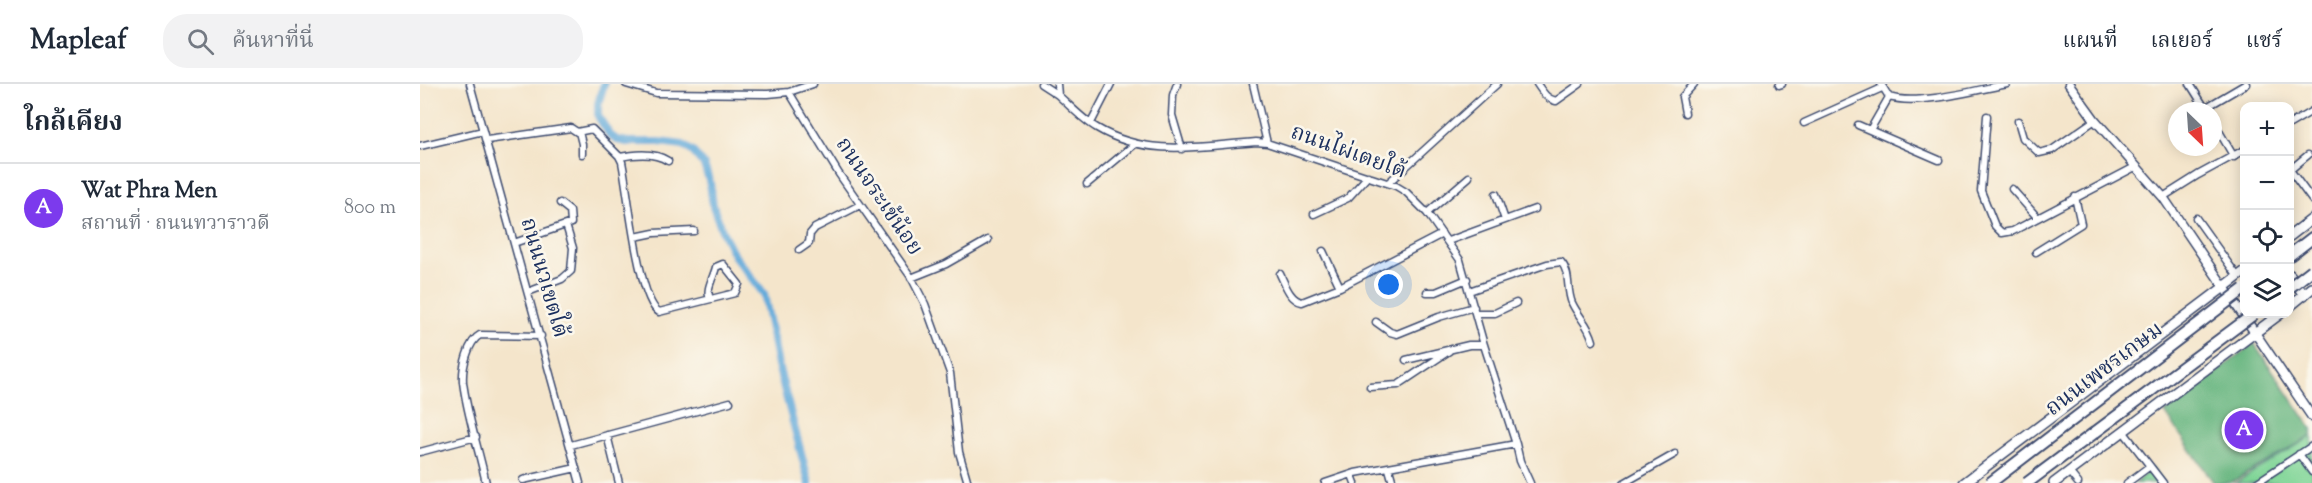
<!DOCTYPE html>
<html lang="th">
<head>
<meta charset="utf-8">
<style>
  body { margin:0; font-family:"Sorts Mill Goudy","Noto Serif Thai",serif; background:#f2f2f3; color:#1f2937 }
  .controls { position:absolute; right:18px; top:18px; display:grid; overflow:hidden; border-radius:12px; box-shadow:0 3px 15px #0003 }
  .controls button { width:54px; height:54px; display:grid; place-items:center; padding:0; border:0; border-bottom:2px solid #e0e1e3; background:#fff; color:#1f2937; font:30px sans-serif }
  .compass { position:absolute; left:1748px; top:18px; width:54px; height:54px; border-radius:50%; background:#fff; box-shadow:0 3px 15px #0003; rotate:155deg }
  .you { position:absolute; left:969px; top:201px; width:21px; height:21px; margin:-15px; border:4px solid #fff; border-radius:50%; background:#1a73e8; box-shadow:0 0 0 9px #1a73e833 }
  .badge { display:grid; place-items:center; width:39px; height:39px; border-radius:50%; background:#7c3aed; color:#fff; font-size:20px; font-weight:700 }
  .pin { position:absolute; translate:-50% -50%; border:3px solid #fff; box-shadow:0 2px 6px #0006 }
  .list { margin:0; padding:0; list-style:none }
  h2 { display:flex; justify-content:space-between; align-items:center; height:78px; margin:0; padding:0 24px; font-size:26px }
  h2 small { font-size:20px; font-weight:400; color:#747a83 }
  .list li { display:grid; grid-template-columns:39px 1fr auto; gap:18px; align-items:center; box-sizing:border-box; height:90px; padding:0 24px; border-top:2px solid #e0e1e3 }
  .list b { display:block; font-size:22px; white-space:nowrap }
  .list p { margin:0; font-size:20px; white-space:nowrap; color:#747a83 }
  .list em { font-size:20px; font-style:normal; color:#747a83 }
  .icon { flex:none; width:33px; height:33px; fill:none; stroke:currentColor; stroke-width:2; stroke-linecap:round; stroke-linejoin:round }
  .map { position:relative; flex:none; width:1892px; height:399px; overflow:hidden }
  header { display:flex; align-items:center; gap:36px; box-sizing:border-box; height:84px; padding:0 30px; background:#fff; border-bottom:2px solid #e0e1e3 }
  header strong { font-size:28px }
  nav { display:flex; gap:33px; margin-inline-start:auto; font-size:21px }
  .search { width:420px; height:54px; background:#f2f2f3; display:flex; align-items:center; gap:15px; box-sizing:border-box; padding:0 21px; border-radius:24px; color:#747a83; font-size:22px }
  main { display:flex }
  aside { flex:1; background:#fff }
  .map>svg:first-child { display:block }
  .green { fill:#80d597; stroke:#4e827a; stroke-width:1.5 }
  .forest { fill:#68b680; stroke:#42726f; stroke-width:1.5 }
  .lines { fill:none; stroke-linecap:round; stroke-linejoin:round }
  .canal { stroke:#64aada; stroke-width:8 }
  .minor-casing { stroke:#3c4a6e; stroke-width:9 }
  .tertiary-casing { stroke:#3c4a6e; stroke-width:11 }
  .secondary-casing { stroke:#3c4a6e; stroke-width:12 }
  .trunk-casing { stroke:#3c4a6e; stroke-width:14 }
  .minor { stroke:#fff; stroke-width:6 }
  .tertiary { stroke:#fff; stroke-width:8 }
  .secondary { stroke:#fff; stroke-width:9 }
  .trunk { stroke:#fff; stroke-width:10 }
  .trunk-bridge-casing { stroke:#3c4a6e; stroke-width:14; stroke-linecap:butt }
  .trunk-bridge { stroke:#fff; stroke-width:10 }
  .labels { text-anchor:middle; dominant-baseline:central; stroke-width:5; stroke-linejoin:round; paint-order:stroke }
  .street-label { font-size:22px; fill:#1b2f5e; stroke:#fbf7ec }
</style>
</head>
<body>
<header>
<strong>Mapleaf</strong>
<div class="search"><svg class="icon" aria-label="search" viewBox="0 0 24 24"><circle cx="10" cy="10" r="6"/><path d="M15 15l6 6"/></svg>ค้นหาที่นี่</div>
<nav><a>แผนที่</a><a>เลเยอร์</a><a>แชร์</a></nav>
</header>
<main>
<aside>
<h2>ใกล้เคียง<small></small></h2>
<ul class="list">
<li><span class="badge">A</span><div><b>Wat Phra Men</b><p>สถานที่ · ถนนทวาราวดี</p></div><em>800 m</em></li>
</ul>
</aside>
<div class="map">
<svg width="1892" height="399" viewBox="0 0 1892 399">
  <rect width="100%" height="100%" fill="#fbf7ec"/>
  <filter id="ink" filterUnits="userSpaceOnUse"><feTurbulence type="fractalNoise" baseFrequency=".0167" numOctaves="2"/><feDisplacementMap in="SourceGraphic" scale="12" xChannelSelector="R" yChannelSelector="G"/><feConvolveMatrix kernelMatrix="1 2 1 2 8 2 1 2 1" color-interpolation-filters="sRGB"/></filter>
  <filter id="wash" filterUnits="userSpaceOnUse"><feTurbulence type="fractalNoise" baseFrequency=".008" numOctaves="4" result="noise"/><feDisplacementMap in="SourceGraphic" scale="24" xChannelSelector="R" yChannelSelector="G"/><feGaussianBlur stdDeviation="1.35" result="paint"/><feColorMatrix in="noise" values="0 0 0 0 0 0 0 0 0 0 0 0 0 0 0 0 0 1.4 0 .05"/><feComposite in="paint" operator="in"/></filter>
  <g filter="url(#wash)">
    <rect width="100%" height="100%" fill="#f4e5cb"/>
    <path class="green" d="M1892,352V399H1815Z
      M1732,384L1743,399H1715Z"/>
    <path class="forest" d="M1834,259L1892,345V352L1810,399H1794L1745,329Z"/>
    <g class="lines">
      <path class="canal" d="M184,0L178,20V32L190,51L197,56L207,58H239L263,61L273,68L284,81L290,99L293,122L303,149L314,171L344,210L358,281L389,399"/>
    </g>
  </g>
  <g filter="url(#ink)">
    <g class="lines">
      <g class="minor-casing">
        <path id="minor" d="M50,0L160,399
          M206,0L236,9L348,10L369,8L393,0
          M621,0L638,11
          M637,0L638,11C650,22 663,36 677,44C727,74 782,62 836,58L847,59L976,102L986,108L1007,129L1040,176L1064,261L1096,360L1100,377L1110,399
          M757,0L753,11L752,31L762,65
          M833,0L847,59
          M1117,0C1122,7 1126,15 1136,17L1160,0
          M1461,0L1469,13C1498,22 1556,6 1587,0
          M1770,0L1785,24L1826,0
          M1359,1L1362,0
          M369,8L419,90L491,193L505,220L530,289L539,368L548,399
          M1265,29L1262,13L1274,0
          M1567,32L1561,107L1575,142L1582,149L1593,147L1715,83
          M1598,37L1603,54L1619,69L1632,66L1675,36
          M1793,37L1814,73
          M671,39L691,0
          M1384,39L1462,4
          M1870,40L1892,27
          M1438,41L1519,76
          M1450,46L1469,13
          M159,48L162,60V70
          M67,56L151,44L157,48L172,45L199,72L202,78C208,106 218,216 239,228L315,209L319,200L303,180L296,183C294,193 285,205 290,215
          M0,62L63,47
          M200,73C215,70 235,68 248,77
          M1870,86L1892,116
          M1870,86L1888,71
          M968,99L1077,0
          M667,100L715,60
          M1592,105L1617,133
          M1076,110L1085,136
          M1743,113L1778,91L1824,66
          M1007,129L1049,93
          M894,130L928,114L948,92
          M1776,134L1818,193
          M215,153L234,149L274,147
          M1028,157L1115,125
          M94,159L151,139L150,127L140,119
          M379,166L389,159L390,150L395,144L440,121
          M903,167L920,203
          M1616,168L1661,140L1655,113
          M860,190C865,200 870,216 882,218L920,203L1022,150
          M491,194L526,180L568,156
          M1049,207L1127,180L1141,178C1151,189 1146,205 1152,219C1159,234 1168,239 1173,257
          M108,208L142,195L151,187L153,164L146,141
          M1007,208H1016L1047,195
          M1056,229H1075L1096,219
          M956,238L970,248L977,250L1019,233L1054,223
          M986,276L1049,261H1064
          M950,303L978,301L1029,267
          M1703,347L1743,399
          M187,351L199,399
          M151,361L310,318
          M0,368L56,353
          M1879,370L1892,388
          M969,385L973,399
          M1649,388L1658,399
          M932,391L935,399
          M103,396L156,384
          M66,399C59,366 47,331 43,298C42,284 48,257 60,251L121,252
          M905,399L935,389L1096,360
          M1204,399L1255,370
          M1707,399L1730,382
          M1836,399L1892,362"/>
      </g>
      <g class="tertiary-casing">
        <path id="tertiary" d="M1649,0L1675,36L1743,113L1892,333"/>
      </g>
      <g class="secondary-casing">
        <path id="secondary" d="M1870,152L1892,135
          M1870,191L1884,211
          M1870,222L1892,204
          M1544,399L1824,188
          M1634,399L1860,230"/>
      </g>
      <g class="trunk-casing">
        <path id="trunk" d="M1870,171L1892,154"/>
      </g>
      <use href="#minor" class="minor"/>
      <use href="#tertiary" class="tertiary"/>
      <use href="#secondary" class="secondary"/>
      <use href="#trunk" class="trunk"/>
      <g class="trunk-bridge-casing">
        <path id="trunk-bridge" d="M1870,203L1892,186
          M1570,399L1824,205
          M1607,399L1834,230"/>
      </g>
      <use href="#trunk-bridge" class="trunk-bridge"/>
    </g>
  </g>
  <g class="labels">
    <g class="street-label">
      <text transform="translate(928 69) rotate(20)">ถนนไผ่เตยใต้</text>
      <text transform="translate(458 113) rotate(56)">ถนนจระเข้น้อย</text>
      <text transform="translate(123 194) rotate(74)">ถนนนวเขตใต้</text>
      <text transform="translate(1685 286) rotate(-37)">ถนนเพชรเกษม</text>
    </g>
  </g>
</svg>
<div class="controls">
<button>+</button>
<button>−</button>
<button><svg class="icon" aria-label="locate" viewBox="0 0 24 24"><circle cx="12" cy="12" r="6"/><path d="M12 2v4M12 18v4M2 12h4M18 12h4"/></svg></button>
<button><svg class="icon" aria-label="layers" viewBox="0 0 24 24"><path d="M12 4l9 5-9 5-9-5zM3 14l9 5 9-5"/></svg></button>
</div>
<svg class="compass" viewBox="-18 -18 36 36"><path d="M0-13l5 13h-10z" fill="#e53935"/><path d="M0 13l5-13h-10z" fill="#747a83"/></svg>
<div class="you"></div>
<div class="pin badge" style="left:1824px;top:346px">A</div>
</div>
</main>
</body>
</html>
